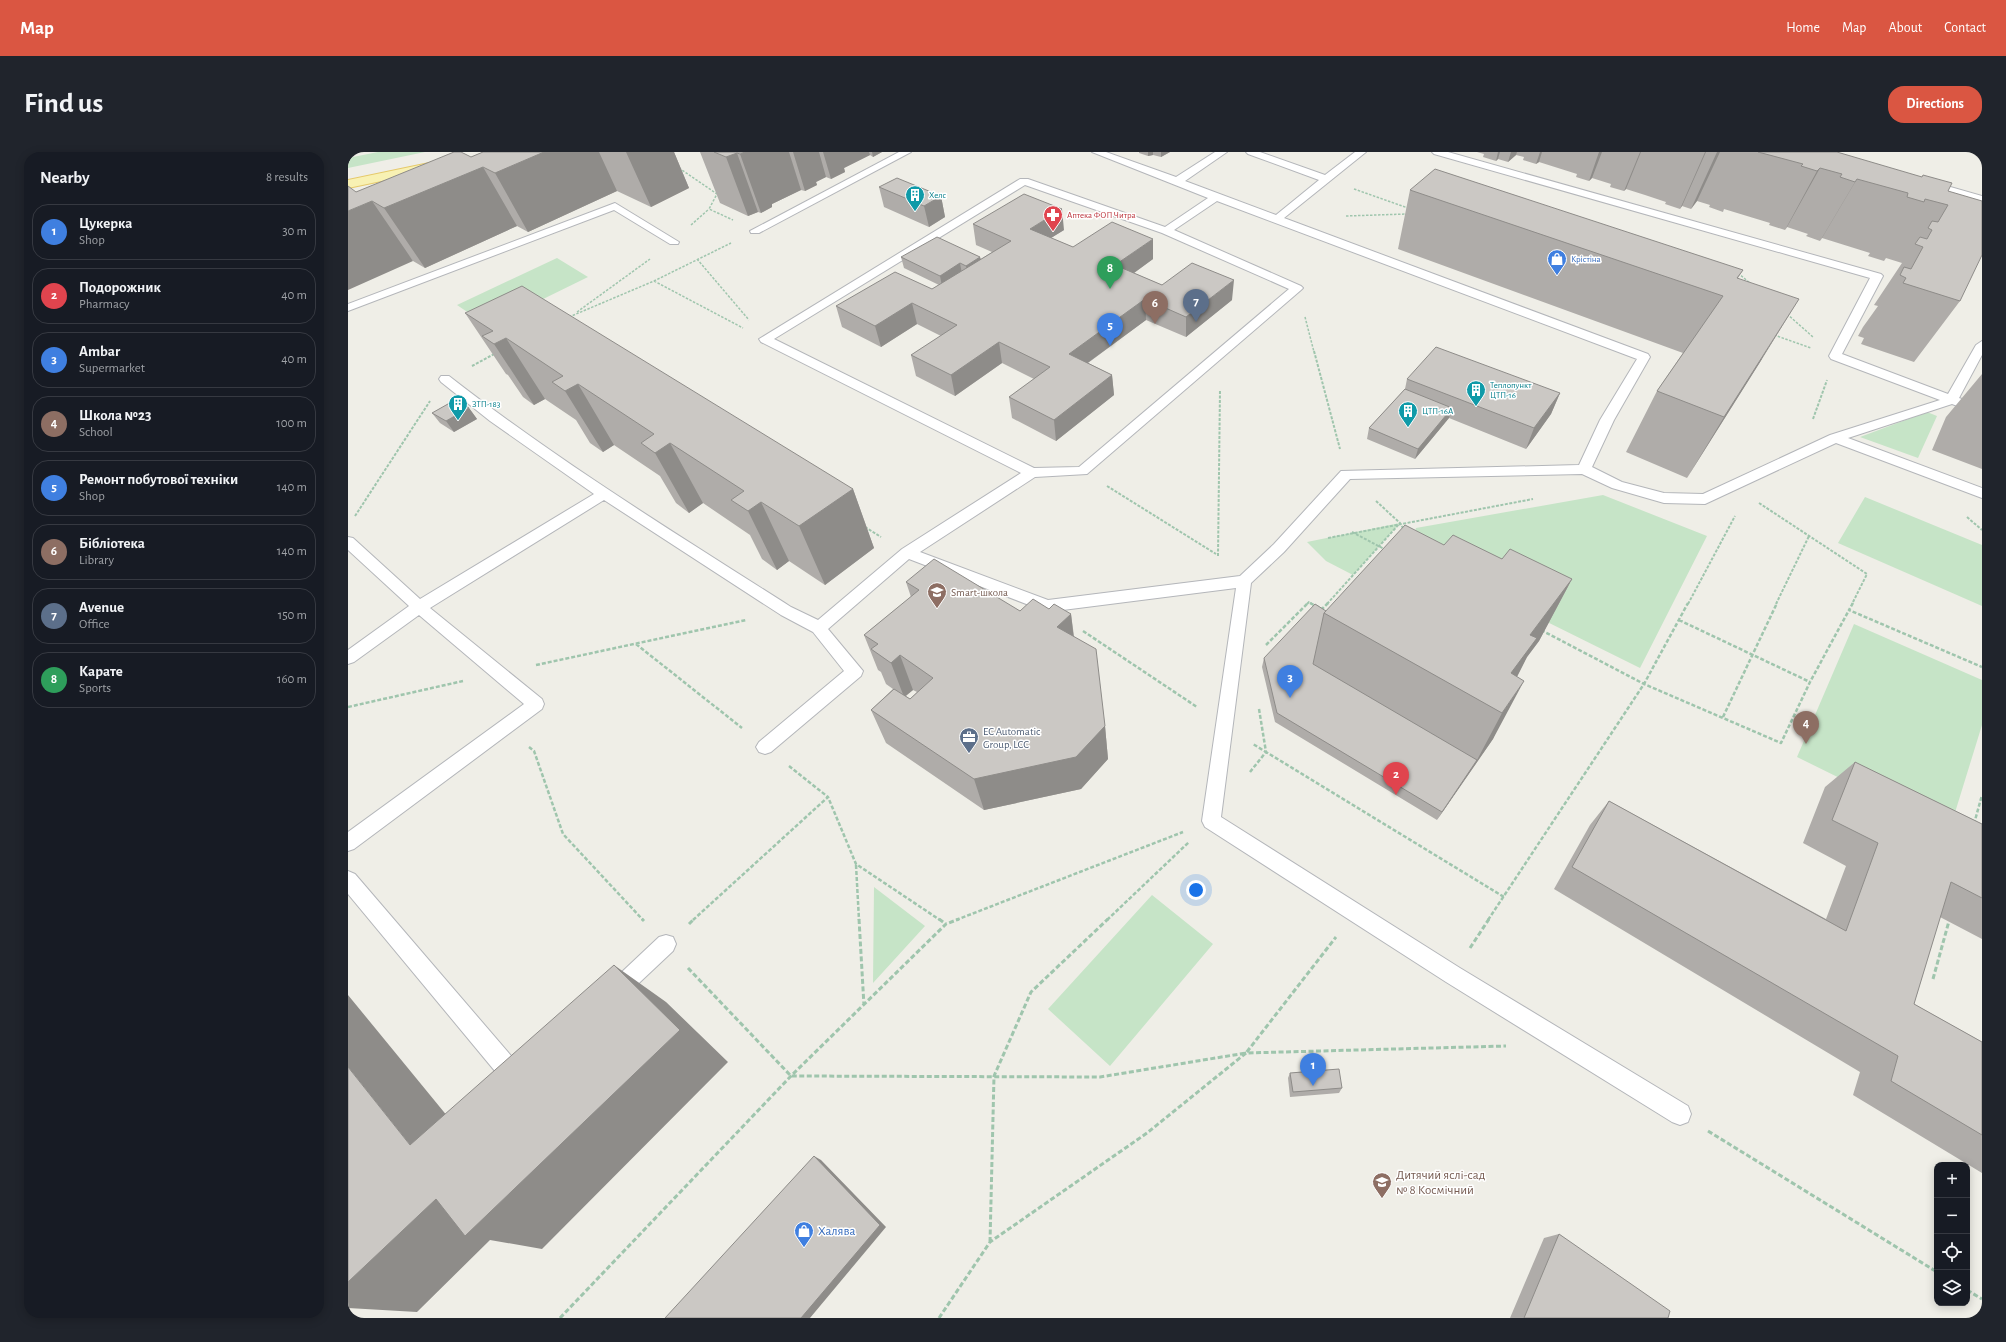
<!DOCTYPE html>
<html lang="en">
<head>
<meta charset="utf-8">
<style>
  body { margin:0; font-family:"Alegreya Sans",sans-serif; background:#20242c; color:#f1f3f6 }
  .controls { position:absolute; right:12px; bottom:12px; display:grid; overflow:hidden; border-radius:8px; box-shadow:0 2px 10px #0003 }
  .controls button { width:36px; height:36px; display:grid; place-items:center; padding:0; border:0; border-bottom:1px solid #363941; background:#171b24; color:#f1f3f6; font:20px sans-serif }
  .you { position:absolute; left:848px; top:738px; width:14px; height:14px; margin:-10px; border:3px solid #fff; border-radius:50%; background:#1a73e8; box-shadow:0 0 0 6px #1a73e833 }
  .badge { display:grid; place-items:center; width:26px; height:26px; border-radius:50%; background:#da5642; color:#fff; font-size:13px; font-weight:700 }
  .pin { position:absolute; translate:-50% -33px; filter:drop-shadow(0 1px 2px #0008) }
  .pin::after { content:''; position:absolute; top:21px; width:14px; height:12px; background:inherit; clip-path:polygon(0 0,100% 0,50% 100%) }
  .list { margin:0; padding:0; list-style:none }
  h2 { display:flex; justify-content:space-between; align-items:center; height:52px; margin:0; padding:0 16px; font-size:17px }
  h2 small { font-size:13px; font-weight:400; color:#9ea1a6 }
  .list li { display:grid; grid-template-columns:26px 1fr auto; gap:12px; align-items:center; box-sizing:border-box; height:56px; margin:0 8px 8px; padding:0 8px; border:1px solid #363941; border-radius:16px }
  .list b { display:block; font-size:15px; white-space:nowrap }
  .list p { margin:0; font-size:13px; white-space:nowrap; color:#9ea1a6 }
  .list em { font-size:13px; font-style:normal; color:#9ea1a6 }
  .icon { flex:none; width:22px; height:22px; fill:none; stroke:currentColor; stroke-width:2; stroke-linecap:round; stroke-linejoin:round }
  .map { position:relative; flex:none; width:1634px; height:1166px; overflow:hidden; border-radius:16px }
  header { display:flex; align-items:center; gap:24px; box-sizing:border-box; height:56px; padding:0 20px; background:#da5642; color:#fff }
  header strong { font-size:19px }
  nav { display:flex; gap:22px; margin-inline-start:auto; font-size:14px }
  .intro { display:flex; align-items:center; justify-content:space-between; box-sizing:border-box; height:96px; padding:0 24px }
  h1 { margin:0; font-size:28px }
  .button { padding:10px 18px; border-radius:16px; background:#da5642; color:#fff; font-size:14px; font-weight:700 }
  main { display:flex; gap:24px; padding:0 24px }
  aside { flex:1; background:#171b24; border-radius:16px; box-shadow:0 2px 10px #0003 }
  .map>svg:first-child { display:block }
  .green { fill:#c6e4c7 }
  .lines { fill:none; stroke-linecap:round; stroke-linejoin:round }
  .service-casing { stroke:#b4b6ba; stroke-width:2 }
  .tertiary-casing { stroke:#b4b6ba; stroke-width:2 }
  .primary-casing { stroke:#e5c96a; stroke-width:2 }
  .path-far3 { stroke:#9fc5ad; stroke-width:1.5; stroke-dasharray:2.5 1.5; stroke-linecap:butt }
  .path-far2 { stroke:#9fc5ad; stroke-width:2; stroke-dasharray:3 1.5; stroke-linecap:butt }
  .path-far1 { stroke:#9fc5ad; stroke-width:2.5; stroke-dasharray:4 2; stroke-linecap:butt }
  .path { stroke:#9fc5ad; stroke-width:3; stroke-dasharray:5 2.5; stroke-linecap:butt }
  .service { fill:#fff; fill-rule:evenodd }
  .tertiary { fill:#fff; fill-rule:evenodd }
  .primary { fill:#f8f1b3; fill-rule:evenodd }
  .wall { fill:#afaca9; fill-rule:evenodd }
  .shaded-wall { fill:#8e8c89 }
  .building { fill:#cbc8c4; stroke:#8e8c89 }
  .labels { text-anchor:middle; dominant-baseline:central; stroke-width:3; stroke-linejoin:round; paint-order:stroke }
  .far-culture-label { font-size:9px; fill:#0d838f; stroke:#fff; text-anchor:start }
  .far-health-label { font-size:9px; fill:#be3a42; stroke:#fff; text-anchor:start }
  .far-shop-label { font-size:9px; fill:#366cbe; stroke:#fff; text-anchor:start }
  .education-label { font-size:11px; fill:#785e54; stroke:#fff; text-anchor:start }
  .service-label { font-size:11px; fill:#4e5e75; stroke:#fff; text-anchor:start }
  .near-education-label { font-size:13px; fill:#785e54; stroke:#fff; text-anchor:start }
  .near-shop-label { font-size:13px; fill:#366cbe; stroke:#fff; text-anchor:start }
</style>
</head>
<body>
<header>
<strong>Map</strong>
<nav><a>Home</a><a>Map</a><a>About</a><a>Contact</a></nav>
</header>
<div class="intro"><h1>Find us</h1><a class="button">Directions</a></div>
<main>
<aside>
<h2>Nearby<small>8 results</small></h2>
<ul class="list">
<li><span class="badge" style="background:#3f7fe0">1</span><div><b>Цукерка</b><p>Shop</p></div><em>30 m</em></li>
<li><span class="badge" style="background:#e0444e">2</span><div><b>Подорожник</b><p>Pharmacy</p></div><em>40 m</em></li>
<li><span class="badge" style="background:#3f7fe0">3</span><div><b>Ambar</b><p>Supermarket</p></div><em>40 m</em></li>
<li><span class="badge" style="background:#8d6e63">4</span><div><b>Школа №23</b><p>School</p></div><em>100 m</em></li>
<li><span class="badge" style="background:#3f7fe0">5</span><div><b>Ремонт побутової техніки</b><p>Shop</p></div><em>140 m</em></li>
<li><span class="badge" style="background:#8d6e63">6</span><div><b>Бібліотека</b><p>Library</p></div><em>140 m</em></li>
<li><span class="badge" style="background:#5c6f8a">7</span><div><b>Avenue</b><p>Office</p></div><em>150 m</em></li>
<li><span class="badge" style="background:#2e9e5b">8</span><div><b>Карате</b><p>Sports</p></div><em>160 m</em></li>
</ul>
</aside>
<div class="map">
<svg width="1634" height="1166" viewBox="0 0 1634 1166">
  <rect width="100%" height="100%" fill="#efeee7"/>
  <path class="green" d="M30,0H77L0,16V6Z
    M209,106L240,125L140,174L109,153Z
    M1579,260L1589,264L1570,306L1512,285Z
    M1255,343L1359,384L1292,516L1084,413L1065,385L1068,376Z
    M1517,345L1634,393V454L1490,391Z
    M1052,371L1005,423L978,409L959,390Z
    M1506,472L1634,528V573L1601,680L1449,605Z
    M526,735L577,774L525,831Z
    M804,743L865,792L762,914L700,857Z"/>
  <g class="lines">
    <g class="service-casing">
      <path id="service" d="M551,0H563L411,81H403L402,79Z
        M744,0H758L828,25L867,0H879L837,29L928,63L971,28L900,2L898,0H912L977,23L1007,0H1018L936,66L1300,202L1302,205L1266,268L1244,315L1274,330L1316,341L1355,342L1482,283L1592,248L1483,207L1481,204L1522,126L1086,2L1084,0H1100L1533,122L1535,124L1494,202L1600,242L1628,193L1634,189V203L1611,246L1634,254V263L1604,252L1500,286L1634,336V346L1488,291L1357,352L1316,351L1264,336L1234,322L1002,327L936,400L903,431L873,665L1112,816L1340,954L1343,962L1340,970L1332,973L1324,970L1098,830L857,675L854,669L888,436L699,460L561,407L480,477L515,519L513,524L423,600L417,602L411,600L408,595L411,590L496,519L465,480L433,463L256,348L82,456L194,547L196,552L194,557L6,697L0,699V680L176,552L71,463L6,510L0,512V498L61,454L0,398V385L5,386L72,447L246,342L142,269L93,230L91,227L93,224H101C210,309 327,381 443,455L470,468L554,397L673,321L413,190L411,187L672,27H680L817,75L860,46ZM677,33L814,81L941,137L731,315L686,316L426,187ZM869,49L1289,207L1252,268L1231,313L993,319L926,392L892,424L700,448L572,400L687,325L739,322L953,138L955,136L953,134L826,78Z
        M267,51L331,90L330,92H322L266,58L0,159V152Z
        M0,719L7,722L177,920L180,928L177,936L169,939L161,936L0,742Z
        M318,783L325,785L328,792L325,799L274,847L267,850L260,847L257,840L260,833L311,785Z"/>
    </g>
    <g class="tertiary-casing">
      <path id="tertiary" d="M1571,26L1634,44V52L1566,33L1564,30Z"/>
    </g>
    <g class="primary-casing">
      <path id="primary" d="M86,10L92,14L91,17L0,36V28Z"/>
    </g>
    <path class="path-far3" d="M331,16L369,42L361,57L385,68
      M1006,37L1060,56
      M998,64L1059,62
      M343,73L361,57
      M349,107L401,168
      M1390,121L1403,132
      M306,129L395,176
      M229,160L302,107
      M1439,162L1465,185
      M221,165L306,129L383,91
      M957,165L966,200
      M1426,183L1463,196"/>
    <path class="path-far2" d="M966,199L992,297
      M124,214L148,201
      M1465,267L1479,228
      M759,334L868,402
      M1028,349L1052,371L1056,378
      M1411,351L1519,422L1504,452
      M7,364L82,249
      M1619,365L1634,378
      M517,375L533,385
      M1004,380L1038,398
      M980,386L1185,347
      M870,404L872,238
      M959,452L961,450L964,452
      M979,452L1052,371
      M1340,452L1387,364
      M1428,452L1461,384"/>
    <path class="path-far1" d="M962,451L974,457L980,451
      M1505,451L1501,458L1634,515
      M1331,468L1462,530
      M1193,478L1296,532L1433,591L1462,530L1501,458
      M735,479L849,555
      M288,492L394,576
      M918,493L960,451
      M188,513L398,468
      M0,555L115,529
      M911,557L918,600L1156,745
      M1375,565L1429,451
      M181,595L186,599L215,682L295,768
      M441,614L480,645
      M902,620L918,600L905,592
      M1626,672L1634,643
      M508,713L511,768
      M345,768L480,645L508,712L592,768
      M608,768L835,680
      M759,768L841,690
      M1140,768L1296,532L1340,451"/>
    <path class="path" d="M294,767L296,769
      M511,767L516,854
      M591,767L598,772
      M341,772L346,767
      M1122,796L1141,767
      M340,816L443,924L752,925L898,901L988,785
      M1585,827L1601,769
      M1360,979L1589,1120
      M642,1090L646,924L683,840L760,767
      M1619,1138L1634,1147
      M212,1166L443,924L598,772L611,767
      M591,1166L642,1090L799,981L898,901L1158,894"/>
    <use href="#service" class="service"/>
    <use href="#tertiary" class="tertiary"/>
    <use href="#primary" class="primary"/>
  </g>
  <path class="wall" d="M135,0H326L341,36L303,55L269,39L180,80L169,74L77,116L65,109L8,40L123,5Z
    M352,0H534L525,5L522,3L496,16L497,20L483,27L478,25L468,30L469,33L457,39L453,38L424,52V55L413,61L410,60L400,64L372,51Z
    M791,0H822L813,5L805,3L800,4L791,1Z
    M1129,0H1489L1600,39L1612,149L1566,210L1513,192L1516,186L1510,184L1515,175L1530,154L1526,153L1554,111L1538,106L1536,109L1520,104L1522,101L1474,86L1472,89L1458,84L1460,82L1439,75L1437,78L1421,73L1422,71L1376,57L1375,60L1361,55L1362,53L1349,49L1343,57L1334,54L1332,57L1317,52L1318,50L1297,43L1278,37L1276,39L1262,35L1263,32L1244,26L1241,29L1228,25L1229,22L1191,10L1188,12L1175,8L1176,5L1168,3L1160,10L1150,7L1148,9L1135,5L1136,2Z
    M531,35L593,44L597,65L581,75L536,55Z
    M1062,38L1395,118L1390,126L1414,207L1339,326L1278,300L1309,239L1335,201L1050,97Z
    M625,72L716,78L703,86L725,95L805,107L786,121L814,133L884,148L838,185L798,168L740,211L764,223L766,243L708,289L664,266L661,245L686,227L654,211L607,244L568,224L563,203L593,184L569,172L533,195L494,175L488,154L584,137L591,133L556,116L553,105H632L633,107L644,100L628,93Z
    M117,161L505,337L526,396L477,433L441,409L429,418L414,407L402,383L355,351L341,361L328,351L312,324L266,293L255,300L242,291L228,268L197,247L186,253L175,245L160,223L158,222Z
    M1634,222V317L1584,298L1598,265Z
    M1059,227L1212,241L1203,262L1178,297L1101,266L1067,307L1019,287L1021,276L1057,237Z
    M121,256L129,267L106,280L92,271L84,261Z
    M1096,393L1154,407L1224,427L1191,489L1179,505L1169,525L1145,587L1089,668L927,570L914,515L916,506L978,459Z
    M558,430L672,459L701,457L723,462L726,484L757,574L760,607L733,637L636,658L538,591L523,558L545,537L538,532L533,520L530,518L516,483L563,445ZM565,538L569,540L562,547L558,544Z
    M1507,610L1634,672V787L1592,765L1566,852L1634,890V1021L1505,943L1512,920L1206,737L1242,673L1261,649L1478,767L1498,714L1455,691L1477,635Z
    M942,921L994,936L991,941L942,945L940,926Z
    M1211,1082L1320,1166H1162L1196,1086Z"/>
  <path class="shaded-wall" d="M196,0H251L269,39L180,80L147,21Z
    M278,0H326L341,36L303,55Z
    M397,0H441L453,38L424,52V55L413,61L392,2Z
    M445,0H471L478,25L468,30L469,33L457,39Z
    M475,0H521L522,3L496,16L497,20L483,27Z
    M524,0H534L525,5Z
    M800,0H805V3L800,4Z
    M813,0H822L813,5Z
    M1150,0H1152L1150,7L1148,9Z
    M1163,0H1169L1168,3L1160,10Z
    M1192,0H1194L1191,10L1188,12Z
    M1251,0H1254L1244,26L1241,29Z
    M1292,0H1293L1278,37L1276,39Z
    M1357,0H1358L1334,54L1332,57Z
    M1369,0H1372L1349,49L1343,57Z
    M389,1L410,60L400,64L378,5Z
    M135,15L169,74L77,116L36,56Z
    M1472,16L1439,75L1437,78L1469,19Z
    M1509,27L1474,86L1472,89L1507,30Z
    M593,44L597,65L581,75L576,54Z
    M24,49L65,109L0,138V59Z
    M714,57L716,78L685,97L682,77Z
    M805,87V107L768,134L767,113Z
    M632,105L634,115L619,124L618,114Z
    M612,111L614,122L594,134L592,124Z
    M886,128L884,148L838,185V165Z
    M797,147L798,168L723,223L721,202Z
    M1451,147L1414,207L1339,326L1376,265Z
    M564,151L569,172L533,195L527,174Z
    M158,186L197,247L186,253L146,192Z
    M651,190L654,211L607,244L603,223Z
    M764,223L766,243L708,289L706,268Z
    M230,232L266,293L255,300L217,239Z
    M1212,241L1203,262L1178,297L1186,276Z
    M121,256L129,267L106,280L98,269Z
    M1104,256L1101,266L1067,307L1070,297Z
    M322,291L355,351L341,361L307,301Z
    M505,337L526,396L477,433L451,374Z
    M413,350L441,409L429,418L400,359Z
    M1224,427L1191,489L1179,505L1158,546L1145,556L1182,483Z
    M723,462L727,497L709,475Z
    M552,503L565,538L556,545L543,511Z
    M1176,529L1145,587L1089,668L1094,660L1129,608L1154,561Z
    M757,574L760,607L733,637L636,658L626,627Z
    M266,813L318,850L380,910L194,1097L142,1088L69,1160L0,1156V1130Z
    M0,843L141,1015L62,993L0,915Z
    M466,1004L473,1008L538,1075L462,1166H453Z"/>
  <path class="building" d="M106,0H113L123,5L135,0H196L147,21L135,15L36,56L24,49L0,59V34L8,40Z
    M366,0H397L392,2L389,1L378,5Z
    M1410,0H1489L1574,25L1575,23L1604,31L1600,39L1634,49V103L1612,149L1555,131L1558,126L1552,123L1556,115L1563,117L1575,95L1567,92L1572,85L1579,87L1584,78L1580,76L1584,69L1590,70L1600,53L1577,47L1576,50L1559,45L1560,41L1509,27L1507,30L1492,25L1494,22L1472,16L1469,19L1453,14L1455,12Z
    M1087,17L1395,118L1389,126L1451,147L1376,265L1309,239L1375,144L1062,38Z
    M549,26L593,44L576,54L531,35Z
    M676,42L714,57L682,77L725,95L764,70L805,87L767,113L814,133L844,111L886,128L838,165L797,147L721,202L764,223L706,268L661,245L702,215L651,190L603,223L563,203L609,173L564,151L527,174L488,154L547,120L584,137L663,89L625,72Z
    M589,85L632,105L618,114L612,111L592,124L553,105Z
    M174,134L505,337L451,374L413,350L400,359L383,348L396,339L322,291L307,301L293,291L306,282L230,232L217,239L204,230L215,224L158,186L146,192L134,184L145,179L117,161Z
    M1088,195L1212,241L1186,276L1059,227Z
    M1057,237L1104,256L1070,297L1021,276Z
    M107,248L121,256L98,269L84,261Z
    M1057,373L1096,393L1105,383L1154,407L1162,397L1224,427L1182,483L1189,486L1163,521L1176,529L1154,561L976,461Z
    M586,407L672,459L685,447L701,457L706,452L723,462L709,475L748,497L757,574L728,605L626,627L523,558L546,537L562,547L585,526L552,503L543,511L523,497L530,492L516,483L571,438L558,430Z
    M967,452L978,459L976,461L965,512L1129,608L1094,660L929,561L916,506Z
    M1507,610L1634,672V746L1603,730L1566,852L1634,890V983L1543,929L1550,904L1224,715L1261,649L1498,779L1530,691L1484,668Z
    M266,813L332,878L117,1084L88,1047L0,1130V915L62,993Z
    M991,917L994,936L945,940L942,921Z
    M466,1004L532,1073L453,1166H317Z
    M1211,1082L1322,1159L1320,1166H1176Z"/>
  <defs>
    <g id="building-pin" transform="scale(1)"><path d="M0 17L-7.5 6A9.5 9.5 0 1 1 7.5 6Z" fill="#0f9aa8" stroke="#fff"/><path d="M-4-6H4V6H1V3H-1V6H-4ZM-2.5-4.3h1.7v1.8h-1.7ZM.8-4.3h1.7v1.8H.8ZM-2.5-1h1.7V.8h-1.7ZM.8-1h1.7V.8H.8Z" fill="#fff"/></g>
    <g id="pharmacy-pin" transform="scale(1)"><path d="M0 17L-7.5 6A9.5 9.5 0 1 1 7.5 6Z" fill="#e0444e" stroke="#fff"/><path d="M-2-6h4v4h4v4h-4v4h-4v-4h-4v-4h4Z" fill="#fff"/></g>
    <g id="shop-pin" transform="scale(1)"><path d="M0 17L-7.5 6A9.5 9.5 0 1 1 7.5 6Z" fill="#3f7fe0" stroke="#fff"/><path d="M-5-2.5h2.3a2.7 3.5 0 0 1 5.4 0H5L5.5 6h-11ZM-1.5-2.5h3a1.5 2.3 0 0 0-3 0Z" fill="#fff"/></g>
    <g id="school-pin" transform="scale(1)"><path d="M0 17L-7.5 6A9.5 9.5 0 1 1 7.5 6Z" fill="#8d6e63" stroke="#fff"/><path d="M0-5L7-2L0 1L-7-2ZM-4 1L0 2.5L4 1V4Q0 6-4 4Z" fill="#fff"/></g>
    <g id="office-pin" transform="scale(1)"><path d="M0 17L-7.5 6A9.5 9.5 0 1 1 7.5 6Z" fill="#5c6f8a" stroke="#fff"/><path d="M-6-3h4V-5.5h4V-3h4V5H-6ZM-1-4.5V-3h2v-1.5ZM-6 0V1H6V0Z" fill="#fff"/></g>
  </defs>
  <g fill-rule="evenodd">
    <use href="#building-pin" x="567" y="43"/>
    <use href="#pharmacy-pin" x="705" y="63"/>
    <use href="#shop-pin" x="1209" y="107"/>
    <use href="#building-pin" x="1128" y="238"/>
    <use href="#building-pin" x="110" y="252"/>
    <use href="#building-pin" x="1060" y="259"/>
    <use href="#school-pin" x="589" y="440"/>
    <use href="#office-pin" x="621" y="585"/>
    <use href="#school-pin" x="1034" y="1030"/>
    <use href="#shop-pin" x="456" y="1079"/>
  </g>
  <g class="labels">
    <g class="far-culture-label">
      <text x="581" y="43">Хелс</text>
      <text x="1142" y="233">Теплопункт<tspan x="1142" dy="10">ЦТП-16</tspan></text>
      <text x="124" y="252">ЗТП-183</text>
      <text x="1074" y="259">ЦТП-16А</text>
    </g>
    <g class="far-health-label">
      <text x="719" y="63">Аптека ФОП Читра</text>
    </g>
    <g class="far-shop-label">
      <text x="1223" y="107">Крістіна</text>
    </g>
    <g class="education-label">
      <text x="603" y="440">Smart-школа</text>
    </g>
    <g class="service-label">
      <text x="635" y="579">EC Automatic<tspan x="635" dy="13">Group, LCC</tspan></text>
    </g>
    <g class="near-education-label">
      <text x="1048" y="1023">Дитячий яслі-сад<tspan x="1048" dy="15">№ 8 Космічний</tspan></text>
    </g>
    <g class="near-shop-label">
      <text x="470" y="1079">Халява</text>
    </g>
  </g>
</svg>
<div class="controls">
<button>+</button>
<button>−</button>
<button><svg class="icon" aria-label="locate" viewBox="0 0 24 24"><circle cx="12" cy="12" r="6"/><path d="M12 2v4M12 18v4M2 12h4M18 12h4"/></svg></button>
<button><svg class="icon" aria-label="layers" viewBox="0 0 24 24"><path d="M12 4l9 5-9 5-9-5zM3 14l9 5 9-5"/></svg></button>
</div>
<div class="you"></div>
<div class="pin badge" style="left:965px;top:934px;background:#3f7fe0">1</div>
<div class="pin badge" style="left:1048px;top:643px;background:#e0444e">2</div>
<div class="pin badge" style="left:942px;top:546px;background:#3f7fe0">3</div>
<div class="pin badge" style="left:1458px;top:592px;background:#8d6e63">4</div>
<div class="pin badge" style="left:762px;top:194px;background:#3f7fe0">5</div>
<div class="pin badge" style="left:807px;top:172px;background:#8d6e63">6</div>
<div class="pin badge" style="left:848px;top:170px;background:#5c6f8a">7</div>
<div class="pin badge" style="left:762px;top:137px;background:#2e9e5b">8</div>
</div>
</main>
</body>
</html>
